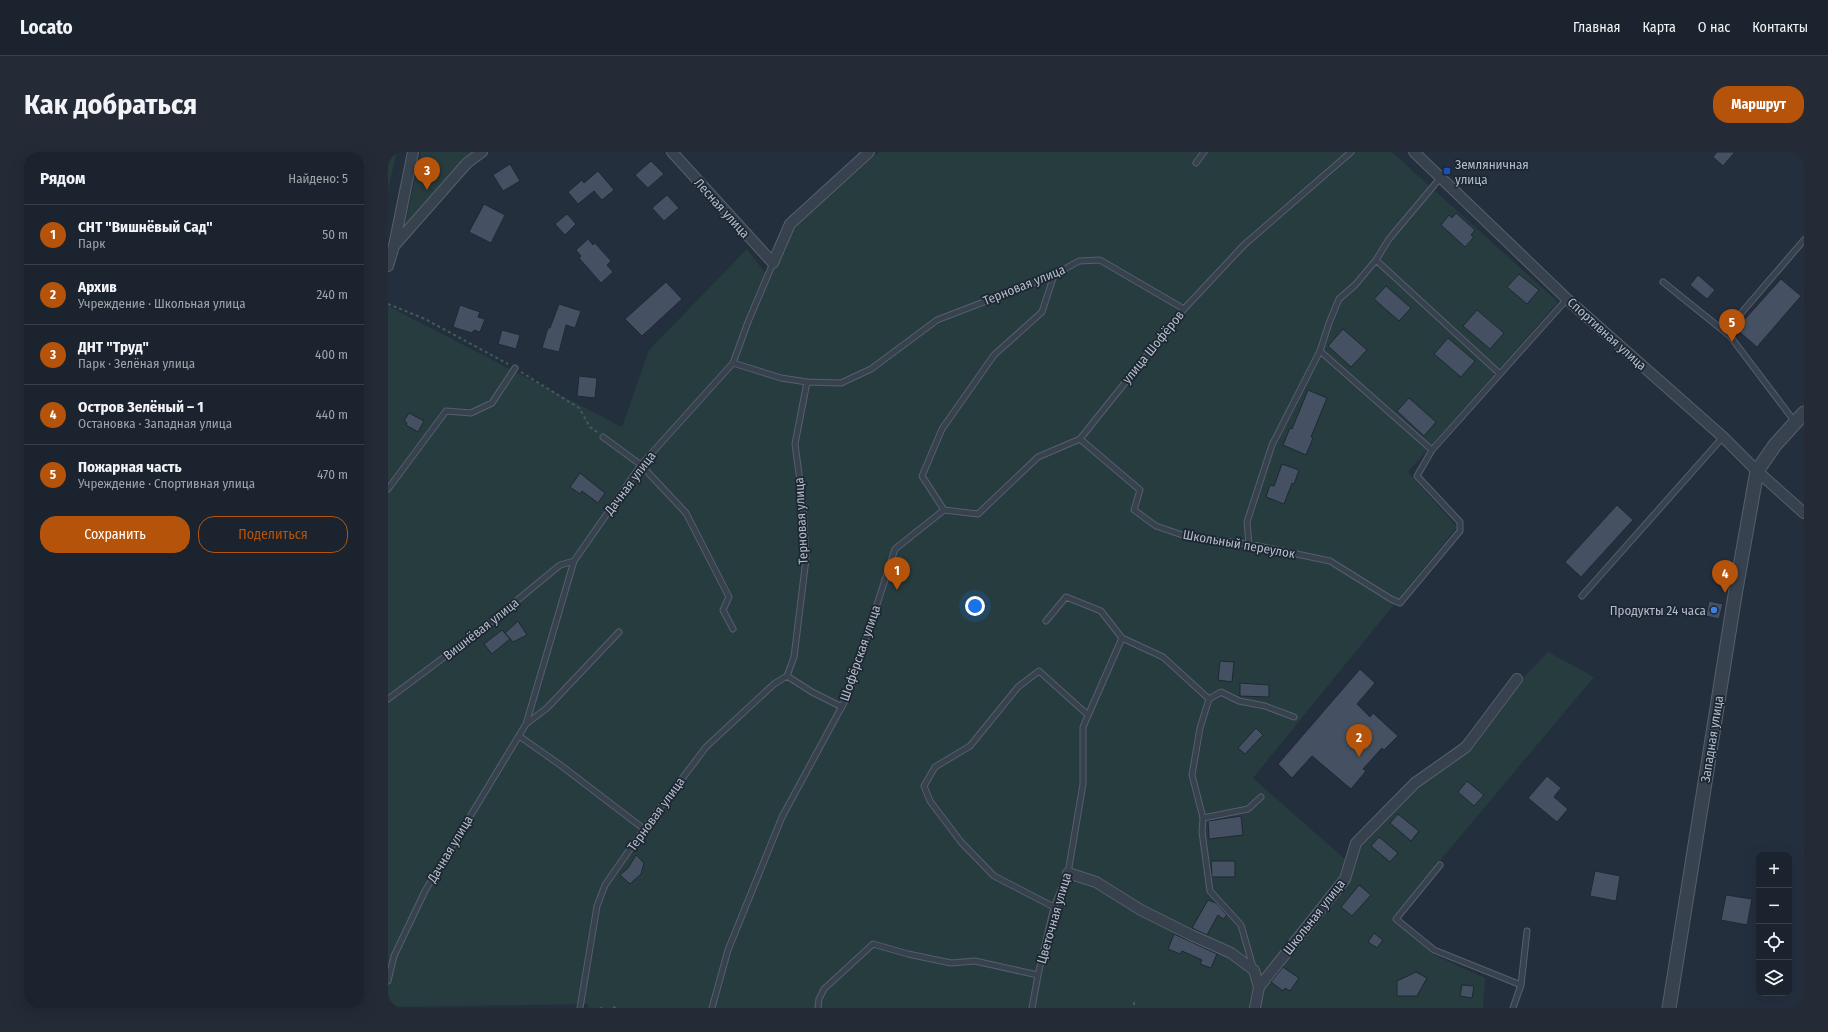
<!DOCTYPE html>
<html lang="ru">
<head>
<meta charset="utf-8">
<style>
  body { margin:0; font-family:"Fira Sans Condensed",sans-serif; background:#242b36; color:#f1f3f6 }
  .controls { position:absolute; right:12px; bottom:12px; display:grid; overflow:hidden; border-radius:8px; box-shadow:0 4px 16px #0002 }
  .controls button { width:36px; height:36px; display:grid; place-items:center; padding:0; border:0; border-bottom:1px solid #39404a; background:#1b232e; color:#f1f3f6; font:20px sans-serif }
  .you { position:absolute; left:587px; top:454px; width:14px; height:14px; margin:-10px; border:3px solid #fff; border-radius:50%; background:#1a73e8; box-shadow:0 0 0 6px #1a73e833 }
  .badge { display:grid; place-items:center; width:26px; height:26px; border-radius:50%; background:#b45309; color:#fff; font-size:13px; font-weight:700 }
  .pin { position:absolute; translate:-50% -33px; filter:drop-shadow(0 1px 2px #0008) }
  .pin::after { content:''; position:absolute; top:21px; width:14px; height:12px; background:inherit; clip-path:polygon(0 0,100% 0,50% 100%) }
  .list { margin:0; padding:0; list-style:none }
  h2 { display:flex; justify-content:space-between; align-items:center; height:52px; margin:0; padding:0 16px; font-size:17px }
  h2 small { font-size:13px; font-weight:400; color:#a0a4aa }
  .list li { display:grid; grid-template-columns:26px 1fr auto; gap:12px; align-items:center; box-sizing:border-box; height:60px; padding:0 16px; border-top:1px solid #39404a }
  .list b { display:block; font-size:15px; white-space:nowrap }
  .list p { margin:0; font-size:13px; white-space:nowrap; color:#a0a4aa }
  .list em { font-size:13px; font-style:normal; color:#a0a4aa }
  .actions { display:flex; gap:8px; padding:12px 16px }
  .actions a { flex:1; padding:9px 0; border:1px solid #b45309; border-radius:16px; text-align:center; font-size:14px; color:#b45309 }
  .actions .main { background:#b45309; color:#fff }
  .icon { flex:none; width:22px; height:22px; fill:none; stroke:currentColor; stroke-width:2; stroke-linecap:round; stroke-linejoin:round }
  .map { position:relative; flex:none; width:1416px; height:856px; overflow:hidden; border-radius:16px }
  header { display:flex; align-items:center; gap:24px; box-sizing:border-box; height:56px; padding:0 20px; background:#1b232e; border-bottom:1px solid #39404a }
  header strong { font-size:19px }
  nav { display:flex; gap:22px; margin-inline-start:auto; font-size:14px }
  .intro { display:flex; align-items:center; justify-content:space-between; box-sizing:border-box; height:96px; padding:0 24px }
  h1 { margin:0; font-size:28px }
  .button { padding:10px 18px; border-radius:16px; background:#b45309; color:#fff; font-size:14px; font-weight:700 }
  main { display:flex; gap:24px; padding:0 24px }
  aside { flex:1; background:#1b232e; border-radius:16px; box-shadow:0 4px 16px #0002 }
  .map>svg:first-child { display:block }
  .green { fill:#263c3f }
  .building { fill:#455162; stroke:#1f2835 }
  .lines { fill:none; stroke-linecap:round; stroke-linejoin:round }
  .service-casing { stroke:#565f6c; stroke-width:7 }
  .minor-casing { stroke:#565f6c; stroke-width:12 }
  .tertiary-casing { stroke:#565f6c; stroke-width:15 }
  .path { stroke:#44595c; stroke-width:2; stroke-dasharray:3 3; stroke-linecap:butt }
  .service { stroke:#38414e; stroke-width:5 }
  .minor { stroke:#38414e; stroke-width:10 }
  .tertiary { stroke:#38414e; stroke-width:13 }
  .transit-dot { fill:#1a4fb4; stroke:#1d2633; stroke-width:1.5 }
  .shop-dot { fill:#3f7fe0; stroke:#1d2633; stroke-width:1.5 }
  .labels { text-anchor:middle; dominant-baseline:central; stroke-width:3.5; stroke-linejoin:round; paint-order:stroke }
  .poi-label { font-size:13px; fill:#b4bcc9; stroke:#1d2633; text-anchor:start }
  .street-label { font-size:13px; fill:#b4bcc9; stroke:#1d2633 }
</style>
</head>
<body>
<header>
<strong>Locato</strong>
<nav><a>Главная</a><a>Карта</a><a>О нас</a><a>Контакты</a></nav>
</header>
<div class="intro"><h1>Как добраться</h1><a class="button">Маршрут</a></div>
<main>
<aside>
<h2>Рядом<small>Найдено: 5</small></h2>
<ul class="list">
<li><span class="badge">1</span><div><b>СНТ &quot;Вишнёвый Сад&quot;</b><p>Парк</p></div><em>50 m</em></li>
<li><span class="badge">2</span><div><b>Архив</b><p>Учреждение · Школьная улица</p></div><em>240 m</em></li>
<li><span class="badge">3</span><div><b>ДНТ &quot;Труд&quot;</b><p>Парк · Зелёная улица</p></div><em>400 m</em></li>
<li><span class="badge">4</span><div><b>Остров Зелёный – 1</b><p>Остановка · Западная улица</p></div><em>440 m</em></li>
<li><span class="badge">5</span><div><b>Пожарная часть</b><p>Учреждение · Спортивная улица</p></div><em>470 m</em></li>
</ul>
<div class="actions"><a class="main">Сохранить</a><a>Поделиться</a></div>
</aside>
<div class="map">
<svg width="1416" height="856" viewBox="0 0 1416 856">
  <rect width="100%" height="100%" fill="#242f3e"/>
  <path class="green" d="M0,0H9L0,36Z
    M33,0H92L16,76Z
    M491,0H1004L1170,150L1020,320L1069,375L865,626L959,709L1160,500L1206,525L1003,767L1046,803L1097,826L1095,856H200V852L0,855V154L234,275L261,198L359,97L381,126L407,75Z"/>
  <path class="building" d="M1329,0H1347L1335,14L1325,5Z
    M263,9L276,22L260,36L247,23Z
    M122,12L132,29L115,39L105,23Z
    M210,19L226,38L214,48L206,39L190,52L180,40L194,28L196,31Z
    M279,43L291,56L276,69L264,56Z
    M96,52L117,63L103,91L81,80Z
    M1068,61L1087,78L1083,83L1086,85L1077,95L1053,73L1061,63L1064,66Z
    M179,62L188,72L177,83L167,72Z
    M200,87L205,93L207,91L223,109L219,113L225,120L213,131L191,106L193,104L188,98Z
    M1131,122L1151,138L1139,152L1119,135Z
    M1310,123L1327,138L1319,147L1302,133Z
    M1393,127L1413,144L1369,195L1348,177Z
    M278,130L294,147L254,184L237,167Z
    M998,134L1023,156L1011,169L986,147Z
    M171,152L193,159L187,176L178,173L171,200L154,196L160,176H162Z
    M72,153L92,160L90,165L97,167L92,180L86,178L84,181L65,175Z
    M1089,158L1116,181L1102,197L1075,174Z
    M955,177L979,198L963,215L940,194Z
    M114,178L132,183L128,197L110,192Z
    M1060,186L1087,209L1073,225L1046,202Z
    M191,224L209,226L207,246L189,244Z
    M920,238L939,246L923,285L925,286L918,303L895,293L902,276L904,277Z
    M1021,246L1048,270L1036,284L1009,259Z
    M21,261L36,269L30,280L18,273L19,271L16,269Z
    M894,312L911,318L906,332L904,331L896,352L878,345L882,333L886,334Z
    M192,321L217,341L210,351L194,339L192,342L182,335Z
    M1229,353L1245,368L1193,425L1177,410Z
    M1321,449L1335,452L1331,467L1318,464Z
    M130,469L139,483L125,490L117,481Z
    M114,478L122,487L104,502L96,492Z
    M832,509L846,510L844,530L830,528Z
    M972,517L987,531L969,552L982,565L985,561L1010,584L996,598L994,596L975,617L978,619L963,637L924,604L904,626L890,612Z
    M852,531L881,533V545L852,544Z
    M868,576L875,583L857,602L850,596Z
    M1159,624L1173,636L1166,645L1180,657L1169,670L1140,646Z
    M1079,629L1096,643L1086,654L1070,640Z
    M1010,662L1031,679L1023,689L1002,671Z
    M853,664L855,683L821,687L820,669Z
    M991,685L1010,701L1002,710L983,694Z
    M248,703L256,711L253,722L242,732L232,723L240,716Z
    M823,709H847V725H824Z
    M1207,719L1232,724L1228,749L1202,744Z
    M971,733L983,743L964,764L953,755Z
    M1338,743L1364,747L1359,773L1333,768Z
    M820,748L828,751L839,763L835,767L830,763L819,783L804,776Z
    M986,781L995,788L989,796L980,790Z
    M786,782L829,802L823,816L812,812L814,808L794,799L792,802L780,797Z
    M895,815L911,826L902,839L897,836L895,839L883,830Z
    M1028,820L1039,826L1029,844H1009V829Z
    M1074,833L1086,834L1084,846L1072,844Z"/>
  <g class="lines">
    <g class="service-casing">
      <path id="service" d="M808,11L816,0
        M988,108L1112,222
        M1275,130L1342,184L1407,270
        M1337,180L1416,88
        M932,199L1044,298
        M345,211L393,226L419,230
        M215,285L253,313L298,361L341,445L335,458L345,477
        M692,287L752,338L746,358L768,374L800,385L861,392L942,409L1003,447L1012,451L1072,379V370L1029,324L1044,298L1179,147
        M0,337L58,259L83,261L104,251L127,216
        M556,358L590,362L650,305L692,287L796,157L856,93L963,0
        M861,392L859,370L884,293L932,199L941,171L951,147L967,133L988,108L1001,87L1053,25
        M1194,444L1335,285
        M658,469L678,445L713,459L734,486L775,505L821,547L812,576L804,623L815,666L814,680L822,739L853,773L865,815
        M399,524L424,540L454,555
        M0,547L98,474L172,413L186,409
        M821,547L833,540L851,549L877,554L906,565
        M138,572L159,556L231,480
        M131,584L171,612L256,677
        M815,666L860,657L873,645
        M1052,713L1008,767L1046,798L1133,833
        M666,755L606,724L573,690L542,649L536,634L547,615L582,594L630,535L651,519L700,563
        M0,829L6,804L37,739L138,572L186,409L253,313L345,211L360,170L385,111
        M192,856L209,754L217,733L256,677L318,595L386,532L399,524L406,505L418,407L415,352L407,292L419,230L453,231L483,217L549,168L666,123L691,109L712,108L796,157
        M324,856L340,798L394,665L459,545L507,397L556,358L534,324L554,277L606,203L654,160L666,123
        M430,856L431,847L436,837L485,792L520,802L563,811L587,809L650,823L666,755L680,721L695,632V575L734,486
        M644,856L650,823
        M1125,856L1133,833L1139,779"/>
    </g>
    <g class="minor-casing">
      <path id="minor" d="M284,0L385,111L402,72L481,0
        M1026,0L1179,147L1335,285L1369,319L1416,361
        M6,94L79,11L94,0
        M0,114L6,94L25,0
        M680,721L708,730L753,758L803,783L843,801L866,818L871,835L957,727L968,691L1027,631L1078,595L1129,527
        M867,856L871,835"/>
    </g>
    <g class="tertiary-casing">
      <path id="tertiary" d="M1281,856L1347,443L1369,319L1387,293L1416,261"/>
    </g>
    <path class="path" d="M0,152L37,167L120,212
      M133,220L191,256L202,275L209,280
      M746,850V856
      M213,855V856
      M225,855L228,856"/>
    <use href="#service" class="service"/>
    <use href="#minor" class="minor"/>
    <use href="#tertiary" class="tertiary"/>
  </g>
  <rect class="transit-dot" x="1055" y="15" width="8" height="8" rx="2"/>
  <circle class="shop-dot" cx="1326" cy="458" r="4"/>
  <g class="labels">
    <g class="poi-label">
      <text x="1067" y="12">Земляничная<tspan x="1067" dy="15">улица</tspan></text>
      <text x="1318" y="458" text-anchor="end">Продукты 24 часа</text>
    </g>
    <g class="street-label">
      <text transform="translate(334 56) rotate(48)">Лесная улица</text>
      <text transform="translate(636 133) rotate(-22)">Терновая улица</text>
      <text transform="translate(1219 182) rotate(42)">Спортивная улица</text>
      <text transform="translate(765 195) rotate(-51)">улица Шофёров</text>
      <text transform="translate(242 331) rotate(-53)">Дачная улица</text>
      <text transform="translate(413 369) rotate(-93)">Терновая улица</text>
      <text transform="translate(851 392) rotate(10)">Школьный переулок</text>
      <text transform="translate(93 477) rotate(-38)">Вишнёвая улица</text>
      <text transform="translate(472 501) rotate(-71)">Шофёрская улица</text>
      <text transform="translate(1324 587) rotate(-81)">Западная улица</text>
      <text transform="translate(268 662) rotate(-54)">Терновая улица</text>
      <text transform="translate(62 697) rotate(-59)">Дачная улица</text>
      <text transform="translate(926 765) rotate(-52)">Школьная улица</text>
      <text transform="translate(666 766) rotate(-74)">Цветочная улица</text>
    </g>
  </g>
</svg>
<div class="controls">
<button>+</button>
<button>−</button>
<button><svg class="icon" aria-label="locate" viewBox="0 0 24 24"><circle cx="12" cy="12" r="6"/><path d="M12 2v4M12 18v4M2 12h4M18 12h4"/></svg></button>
<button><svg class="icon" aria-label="layers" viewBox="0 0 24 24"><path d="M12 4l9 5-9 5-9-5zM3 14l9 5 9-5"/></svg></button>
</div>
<div class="you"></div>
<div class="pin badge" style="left:509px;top:438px">1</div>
<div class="pin badge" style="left:971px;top:605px">2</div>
<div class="pin badge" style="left:39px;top:38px">3</div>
<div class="pin badge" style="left:1337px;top:441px">4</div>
<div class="pin badge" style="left:1344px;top:190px">5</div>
</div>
</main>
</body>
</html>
